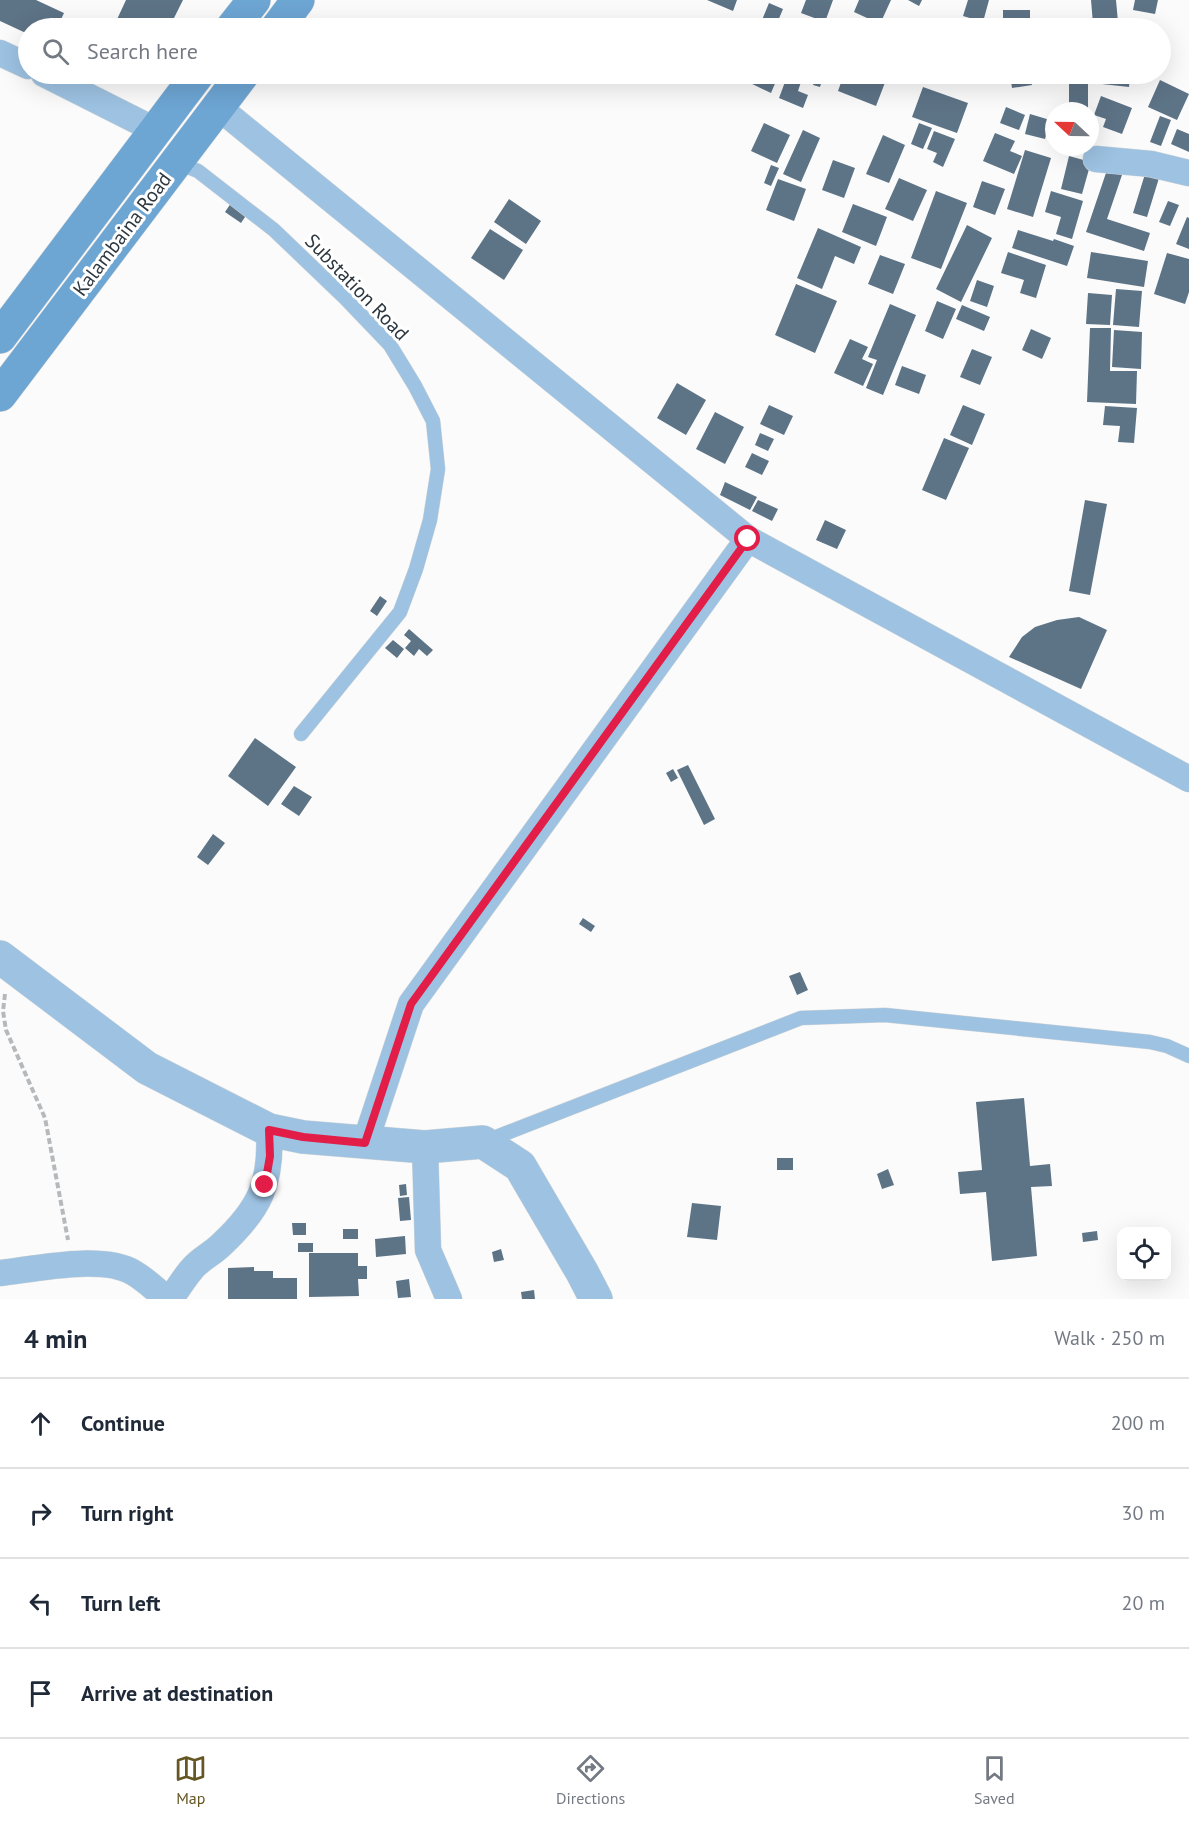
<!DOCTYPE html>
<html lang="en">
<head>
<meta charset="utf-8">
<style>
  body { margin:0; font-family:"PT Sans",sans-serif; background:#f6f6f7; color:#1f2937 }
  .controls { position:absolute; right:18px; bottom:18px; display:grid; overflow:hidden; border-radius:12px; box-shadow:0 6px 24px #0002 }
  .controls button { width:54px; height:54px; display:grid; place-items:center; padding:0; border:0; border-bottom:2px solid #e0e1e3; background:#fff; color:#1f2937; font:30px sans-serif }
  .compass { position:absolute; left:1045px; top:102px; width:54px; height:54px; border-radius:50%; background:#fff; box-shadow:0 6px 24px #0002; rotate:292deg }
  .stop { position:absolute; width:18px; height:18px; margin:-14px; border:4px solid #e11d48; border-radius:50%; background:#fff }
  .stop.end { background:#e11d48; border-color:#fff; box-shadow:0 2px 6px #0008 }
  .list { margin:0; padding:0; list-style:none }
  h2 { display:flex; justify-content:space-between; align-items:center; height:78px; margin:0; padding:0 24px; font-size:26px }
  h2 small { font-size:20px; font-weight:400; color:#747a83 }
  .list li { display:grid; grid-template-columns:39px 1fr auto; gap:18px; align-items:center; box-sizing:border-box; height:90px; padding:0 24px; border-top:2px solid #e0e1e3 }
  .list b { display:block; font-size:22px; white-space:nowrap }
  .list em { font-size:20px; font-style:normal; color:#747a83 }
  .icon { flex:none; width:33px; height:33px; fill:none; stroke:currentColor; stroke-width:2; stroke-linecap:round; stroke-linejoin:round }
  .map { position:relative; flex:none; width:1189px; height:1299px; overflow:hidden }
  .search { position:absolute; background:#fff; box-shadow:0 6px 24px #0002; left:18px; right:18px; top:18px; height:66px; display:flex; align-items:center; gap:15px; box-sizing:border-box; padding:0 21px; border-radius:33px; color:#747a83; font-size:22px }
  .sheet { height:438px; background:#fff }
  nav { display:flex; justify-content:space-around; align-items:center; box-sizing:border-box; height:84px; border-top:2px solid #e0e1e3; background:#fff; font-size:16px; color:#747a83 }
  nav a { display:grid; justify-items:center; gap:3px }
  nav .on { color:#655724 }
  .map>svg:first-child { display:block }
  .building { fill:#5d7386 }
  .lines { fill:none; stroke-linecap:round; stroke-linejoin:round }
  .service-casing { stroke:#d6d8d9; stroke-width:15 }
  .minor-casing { stroke:#d6d8d9; stroke-width:27 }
  .tertiary-casing { stroke:#d6d8d9; stroke-width:34 }
  .secondary-casing { stroke:#d6d8d9; stroke-width:34 }
  .path { stroke:#b6b9bc; stroke-width:4; stroke-dasharray:6 3; stroke-linecap:butt }
  .service { stroke:#9dc2e2; stroke-width:14 }
  .minor { stroke:#9dc2e2; stroke-width:26 }
  .tertiary { stroke:#9dc2e2; stroke-width:33 }
  .secondary { stroke:#6da5d3; stroke-width:33 }
  .route { stroke:#e11d48; stroke-width:8 }
  .labels { text-anchor:middle; dominant-baseline:central; stroke-width:6; stroke-linejoin:round; paint-order:stroke }
  .street-label { font-size:20px; fill:#2d373f; stroke:#fff }
</style>
</head>
<body>
<div class="map">
<svg width="1189" height="1299" viewBox="0 0 1189 1299">
  <rect width="100%" height="100%" fill="#fbfbfb"/>
  <path class="building" d="M0,0H36L64,13L57,28H28V34L0,21Z
    M126,0H183L169,28H113Z
    M707,0H737L733,11Z
    M806,0H833L825,22L801,13Z
    M859,0H891L880,24L854,12Z
    M908,0H922L919,6Z
    M968,0H989L983,22L963,16Z
    M1091,0H1116L1118,22L1093,24Z
    M1135,0H1158L1155,14L1133,10Z
    M769,3L783,9L775,28H767L760,25Z
    M1003,10H1030V28H1003Z
    M801,19L811,24L809,28H797Z
    M857,19L879,28H853Z
    M74,23L86,28H71Z
    M121,74H148L143,84Z
    M749,74H779L771,93L746,81Z
    M788,74H811L808,81L802,79L798,91L808,95L803,108L779,98Z
    M817,74H824L820,87L813,85Z
    M844,74H870L886,80L876,106L838,91Z
    M1010,74H1030L1032,85L1012,88Z
    M1094,74H1130L1129,87L1093,83Z
    M1069,76H1088V109L1069,110Z
    M1160,80L1189,94L1177,120L1148,107Z
    M923,87L968,103L957,133L912,117Z
    M1101,96L1132,108L1122,134L1103,127L1106,119L1094,115Z
    M1006,107L1025,115L1019,130L1000,123Z
    M1030,114L1050,120L1045,139L1025,134Z
    M1160,116L1171,120L1161,146L1150,142Z
    M764,123L790,135L777,163L751,151Z
    M919,123L932,128L923,149L911,144Z
    M1177,129L1189,134V152L1171,144Z
    M803,130L820,138L801,182L783,174Z
    M934,131L955,139L943,167L933,162L937,153L927,149Z
    M995,133L1015,141L1010,151L1022,156L1014,174L983,161Z
    M883,135L905,145L889,183L866,174Z
    M1025,150L1051,158L1033,217L1007,209Z
    M1069,156L1091,162L1082,194L1061,189Z
    M833,160L855,168L844,198L822,190Z
    M771,165L779,168L771,186L764,183Z
    M1108,167L1123,172L1107,219L1150,233L1144,251L1086,232Z
    M1145,174L1159,178L1147,217L1133,213Z
    M899,178L927,190L913,221L885,209Z
    M778,179L806,189L794,221L766,210Z
    M982,181L1005,189L995,215L973,207Z
    M936,191L967,203L941,269L911,258Z
    M1051,191L1083,201L1072,239L1056,234L1061,217L1045,212Z
    M509,199L541,221L526,244L494,222Z
    M1168,201L1179,205L1170,226L1159,222Z
    M231,203L247,214L241,223L225,212Z
    M853,204L887,217L876,246L842,232Z
    M1187,217L1189,218V249L1176,244Z
    M967,225L992,238L961,302L936,289Z
    M818,228L861,247L854,264L835,256L822,289L797,278Z
    M490,229L523,250L504,280L471,258Z
    M1018,230L1053,241L1054,239L1074,246L1067,266L1012,248Z
    M1008,252L1046,265L1036,298L1020,293L1024,280L1001,273Z
    M1091,252L1148,261L1144,287L1087,278Z
    M1167,253L1189,259V292L1185,304L1154,294Z
    M880,255L905,264L893,294L868,284Z
    M977,280L994,286L987,307L970,301Z
    M796,284L837,301L815,353L775,335Z
    M1116,289L1142,291L1139,327L1113,325Z
    M1088,293L1112,295L1110,325L1086,324Z
    M937,301L956,309L943,339L925,331Z
    M890,304L916,315L883,395L866,388L877,360L868,357Z
    M962,305L990,317L984,331L956,319Z
    M1090,328H1111L1110,371H1137L1136,404L1087,402Z
    M1031,329L1051,338L1042,359L1022,350Z
    M1114,330L1142,332L1141,369L1112,367Z
    M850,339L868,347L862,359L873,364L863,386L834,373Z
    M972,349L992,357L980,385L960,377Z
    M902,366L926,375L919,394L895,385Z
    M677,383L706,400L686,435L657,418Z
    M769,405L793,416L784,435L760,424Z
    M963,405L985,414L972,445L950,435Z
    M1105,406L1137,408L1134,443L1118,442L1120,426L1103,425Z
    M715,412L744,427L725,464L696,449Z
    M760,433L774,439L768,451L755,445Z
    M944,438L969,448L946,500L922,490Z
    M752,453L769,461L762,475L745,467Z
    M725,482L757,497L750,510L720,495Z
    M758,500L778,509L772,521L752,511Z
    M1085,500L1107,504L1090,595L1069,591Z
    M825,520L846,530L837,549L816,540Z
    M380,596L387,601L377,616L370,611Z
    M1079,617L1107,630L1081,689L1009,657L1022,637L1035,627L1057,620Z
    M409,629L433,650L427,656L419,649L414,656L405,648L411,641L404,635Z
    M393,640L404,649L397,658L385,648Z
    M255,738L296,767L268,806L228,776Z
    M688,765L715,819L704,825L677,770Z
    M673,769L678,778L671,782L666,773Z
    M294,786L312,797L299,816L281,804Z
    M213,834L225,843L208,865L197,857Z
    M583,918L595,926L591,932L579,924Z
    M800,972L808,990L797,995L789,976Z
    M1024,1098L1030,1166L1050,1164L1052,1186L1031,1187L1037,1256L992,1261L986,1192L960,1194L958,1172L982,1170L976,1102Z
    M777,1158H793V1170H777Z
    M888,1169L894,1185L882,1189L877,1174Z
    M406,1184L407,1195L400,1196L399,1185Z
    M409,1197L411,1220L400,1221L398,1198Z
    M692,1203L721,1206L717,1240L687,1237Z
    M292,1223H306V1235H293Z
    M343,1229H358V1239H343Z
    M1097,1231L1098,1240L1083,1242L1082,1233Z
    M405,1236L406,1254L376,1257L375,1239Z
    M298,1243H313V1252H298Z
    M501,1249L504,1260L494,1262L492,1252Z
    M309,1253H358V1266H367V1279H358L359,1296L309,1297Z
    M254,1267V1271H273V1278H297V1299H228V1268Z
    M409,1279L411,1297L398,1298L396,1281Z
    M534,1290L535,1299H522L521,1292Z"/>
  <g class="lines">
    <g class="service-casing">
      <path id="service" d="M176,162L198,171L274,230L345,298L390,345L415,386L433,421L438,469L430,520L416,569L400,612L301,734
        M486,1141L801,1018L885,1015L1150,1042L1167,1046L1189,1056"/>
    </g>
    <g class="minor-casing">
      <path id="minor" d="M0,53L28,66
        M44,74L155,130
        M218,107L748,539L1189,779
        M1096,159L1151,164L1189,173
        M365,1143L411,1004L748,539
        M425,1147L428,1250L449,1299
        M0,1273C35,1269 103,1254 134,1273C146,1280 156,1290 167,1299
        M170,1299C178,1289 184,1278 192,1269C200,1259 212,1254 221,1245C260,1209 272,1183 269,1130"/>
    </g>
    <g class="tertiary-casing">
      <path id="tertiary" d="M0,957L147,1068L269,1130L303,1137L425,1147L483,1142L520,1166L582,1272L596,1299"/>
    </g>
    <g class="secondary-casing">
      <path id="secondary" d="M232,28L254,0
        M277,28L298,0
        M0,337L198,74
        M0,395L243,74"/>
    </g>
    <path class="path" d="M5,994L3,1011L6,1030L45,1118L68,1240"/>
    <use href="#service" class="service"/>
    <use href="#minor" class="minor"/>
    <use href="#tertiary" class="tertiary"/>
    <use href="#secondary" class="secondary"/>
  </g>
  <g class="lines">
    <path class="route" d="M265,1185L270,1156L269,1130L303,1137L365,1143L411,1004L748,539"/>
  </g>
  <g class="labels">
    <g class="street-label">
      <text transform="translate(122 234) rotate(-53)">Kalambaina Road</text>
      <text transform="translate(357 287) rotate(46)">Substation Road</text>
    </g>
  </g>
</svg>
<div class="controls">
<button><svg class="icon" aria-label="locate" viewBox="0 0 24 24"><circle cx="12" cy="12" r="6"/><path d="M12 2v4M12 18v4M2 12h4M18 12h4"/></svg></button>
</div>
<svg class="compass" viewBox="-18 -18 36 36"><path d="M0-13l5 13h-10z" fill="#e53935"/><path d="M0 13l5-13h-10z" fill="#747a83"/></svg>
<div class="stop" style="left:748px;top:539px"></div>
<div class="stop end" style="left:265px;top:1185px"></div>
<div class="search"><svg class="icon" aria-label="search" viewBox="0 0 24 24"><circle cx="10" cy="10" r="6"/><path d="M15 15l6 6"/></svg>Search here</div>
</div>
<section class="sheet">
<h2>4 min<small>Walk · 250 m</small></h2>
<ul class="list">
<li><svg class="icon" aria-label="ahead" viewBox="0 0 24 24"><path d="M12 20V5M6 11l6-6 6 6"/></svg><div><b>Continue</b></div><em>200 m</em></li>
<li><svg class="icon" aria-label="right" viewBox="0 0 24 24"><path d="M7 20v-9h11M14 6l5 5-5 5"/></svg><div><b>Turn right</b></div><em>30 m</em></li>
<li><svg class="icon" aria-label="left" viewBox="0 0 24 24"><path d="M17 20v-9H6M10 6l-5 5 5 5"/></svg><div><b>Turn left</b></div><em>20 m</em></li>
<li><svg class="icon" aria-label="arrive" viewBox="0 0 24 24"><path d="M6 21V4h12l-3 4 3 4H6"/></svg><div><b>Arrive at destination</b></div></li>
</ul>
</section>
<nav>
<a class="on"><svg class="icon" aria-label="map" viewBox="0 0 24 24"><path d="M3 6l6-2 6 2 6-2v14l-6 2-6-2-6 2zM9 4v14M15 6v14"/></svg>Map</a>
<a><svg class="icon" aria-label="directions" viewBox="0 0 24 24"><path d="M12 3l9 9-9 9-9-9zM9 14v-3h6M13 9l2 2-2 2"/></svg>Directions</a>
<a><svg class="icon" aria-label="saved" viewBox="0 0 24 24"><path d="M7 4h10v16l-5-4-5 4z"/></svg>Saved</a>
</nav>
</body>
</html>
